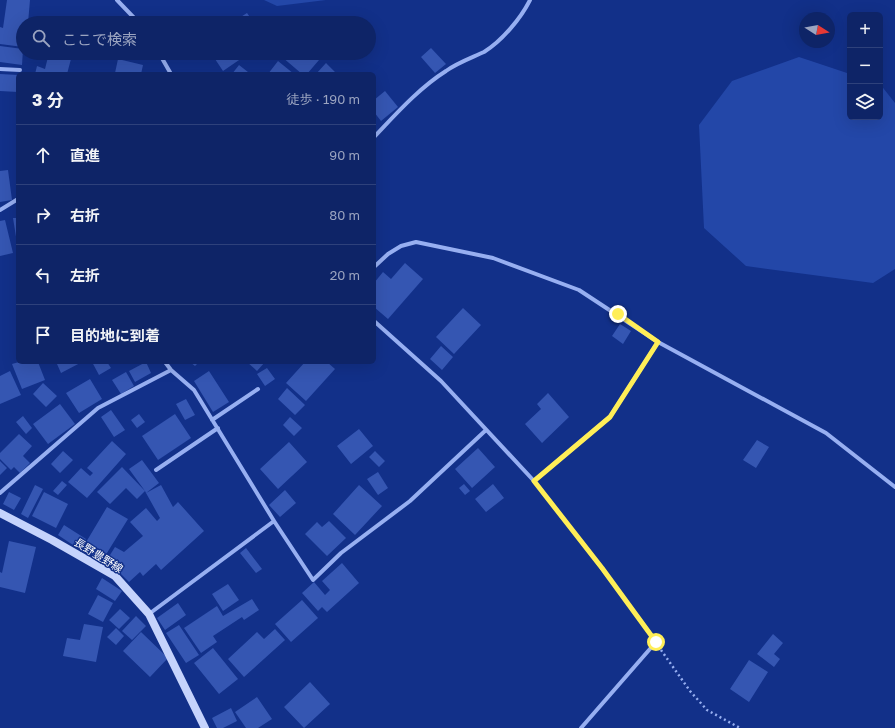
<!DOCTYPE html>
<html lang="ja">
<head>
<meta charset="utf-8">
<style>
  body { margin:0; font-family:"Golos Text","Noto Sans JP",sans-serif; background:#1c3070; color:#f1f3f6 }
  .controls { position:absolute; right:12px; top:12px; display:grid; overflow:hidden; border-radius:6px; box-shadow:0 4px 16px #0002 }
  .controls button { width:36px; height:36px; display:grid; place-items:center; padding:0; border:0; border-bottom:1px solid #2e417b; background:#0e2467; color:#f1f3f6; font:20px sans-serif }
  .compass { position:absolute; left:799px; top:12px; width:36px; height:36px; border-radius:50%; background:#0e2467; box-shadow:0 4px 16px #0002; rotate:101deg }
  .stop { position:absolute; width:12px; height:12px; margin:-9px; border:3px solid #ffee57; border-radius:50%; background:#fff }
  .stop.end { background:#ffee57; border-color:#fff; box-shadow:0 1px 4px #0008 }
  .list { margin:0; padding:0; list-style:none }
  h2 { display:flex; justify-content:space-between; align-items:center; height:52px; margin:0; padding:0 16px; font-size:17px }
  h2 small { font-size:13px; font-weight:400; color:#9ba4c0 }
  .list li { display:grid; grid-template-columns:26px 1fr auto; gap:12px; align-items:center; box-sizing:border-box; height:60px; padding:0 16px; border-top:1px solid #2e417b }
  .list b { display:block; font-size:15px; white-space:nowrap }
  .list em { font-size:13px; font-style:normal; color:#9ba4c0 }
  .icon { flex:none; width:22px; height:22px; fill:none; stroke:currentColor; stroke-width:2; stroke-linecap:round; stroke-linejoin:round }
  .map { position:relative; flex:none; width:895px; height:728px; overflow:hidden }
  .search { position:absolute; background:#0e2467; box-shadow:0 4px 16px #0002; left:16px; top:16px; width:360px; height:44px; display:flex; align-items:center; gap:10px; box-sizing:border-box; padding:0 14px; border-radius:22px; color:#9ba4c0; font-size:15px }
  .panel { position:absolute; background:#0e2467; box-shadow:0 4px 16px #0002; left:16px; top:72px; width:360px; height:292px; border-radius:6px }
  .map>svg:first-child { display:block }
  .green { fill:#2347a8 }
  .building { fill:#3556b2 }
  .lines { fill:none; stroke-linecap:round; stroke-linejoin:round }
  .path { stroke:#97aff1; stroke-width:2.5; stroke-dasharray:2 3; stroke-linecap:butt }
  .street { stroke:#97aff1; stroke-width:4 }
  .secondary { stroke:#c5d3fc; stroke-width:8 }
  .route { stroke:#ffee57; stroke-width:5 }
  .labels { text-anchor:middle; dominant-baseline:central; stroke-width:3; stroke-linejoin:round; paint-order:stroke }
  .street-label { font-size:11px; fill:#fff; stroke:#123089 }
</style>
</head>
<body>
<div class="map">
<svg width="895" height="728" viewBox="0 0 895 728">
  <rect width="100%" height="100%" fill="#123089"/>
  <path class="green" d="M264,0H326L277,6Z
    M799,57L850,74V117H880V84L895,103V269L873,283L746,266L704,228L699,125L732,81Z"/>
  <path class="building" d="M7,0H30L28,23H23V47L0,44V27L3,28Z
    M247,13L254,23H238L236,20Z
    M156,17L164,23H152Z
    M0,46L23,49L22,65L0,62Z
    M431,48L446,64L435,73L421,57Z
    M49,53L71,59L67,74H35L37,66L45,69Z
    M211,53H238L242,58L223,71Z
    M285,53H310L319,60L307,74H302L282,57Z
    M318,53H325L327,55L322,60L317,54Z
    M118,59L143,65L141,74L115,73Z
    M278,61L294,74H268Z
    M326,63L337,74H316Z
    M239,65L248,72L247,74H232Z
    M0,74L18,75V92L0,91Z
    M385,91L398,107L381,121L374,112V100Z
    M8,170L12,200L0,202V171Z
    M13,218H18V243H17Z
    M5,220L13,253L0,256V221Z
    M405,263L423,279L388,319L374,307V283L383,272L391,279Z
    M463,308L481,325L454,354L436,337Z
    M620,324L631,331L623,344L612,336Z
    M441,346L453,357L442,370L430,359Z
    M19,362H38L45,380L22,389L12,364Z
    M60,362H82L61,373L57,364Z
    M92,362H107L111,368L99,375Z
    M146,362L151,373L135,382L129,371Z
    M190,362H199L195,366Z
    M247,362H265L257,371Z
    M305,362H327L335,369L306,401L286,383Z
    M267,368L275,379L265,386L257,374Z
    M10,371L21,395L0,404V376Z
    M209,371L229,402L213,412L194,381Z
    M126,372L134,386L121,394L112,380Z
    M90,379L102,399L79,413L66,393Z
    M43,383L57,396L46,407L33,394Z
    M287,388L305,405L295,415L278,399Z
    M548,393L569,417L542,443L525,424L541,409L537,404Z
    M186,399L195,415L185,420L176,404Z
    M60,404L75,424L48,444L33,424Z
    M111,410L125,430L114,437L101,417Z
    M139,414L145,422L137,428L131,420Z
    M175,414L191,438L158,460L142,436Z
    M23,416L32,428L26,434L16,422Z
    M290,417L302,428L294,436L283,425Z
    M359,429L373,446L351,464L337,446Z
    M19,434L32,446L23,456L30,463L20,473L14,467L11,470L0,459V453Z
    M757,440L769,447L756,468L743,460Z
    M112,441L126,454L87,498L68,482L81,468L90,476L93,473L87,468Z
    M289,442L307,462L278,489L260,469Z
    M478,448L495,467L472,488L455,469Z
    M63,451L73,460L60,473L51,464Z
    M375,451L385,461L379,467L369,457Z
    M142,460L159,483L146,493L145,491L137,499L126,488L110,504L97,492L122,467L145,491L129,469Z
    M0,461L7,468L0,475Z
    M378,472L388,488L378,495L367,479Z
    M62,481L67,485L58,495L53,491Z
    M464,484L470,491L465,495L459,488Z
    M493,484L504,498L486,512L475,499Z
    M35,485L43,489L28,518L21,514Z
    M161,485L173,507L178,502L204,531L161,570L156,564L143,576L140,572L129,582L118,571L105,563L115,547L124,552L143,536L130,522L146,508L157,521L160,518L146,493Z
    M359,485L382,506L355,535L333,514Z
    M285,490L296,503L280,517L269,505Z
    M9,492L21,498L14,510L3,504Z
    M44,492L68,504L56,528L32,516Z
    M107,507L128,519L102,561L82,549Z
    M329,521L346,538L327,556L305,534L317,522L322,527Z
    M64,525L86,539L79,549L58,535Z
    M9,541L36,547L25,593L0,587V572L2,573Z
    M246,548L262,569L256,573L240,553Z
    M342,563L359,583L327,612L322,607L318,611L302,593L314,582L325,595L330,590L322,581Z
    M102,578L122,591L115,601L96,589Z
    M228,584L239,600L223,611L212,594Z
    M98,595L113,603L103,622L88,614Z
    M252,599L259,610L244,620L242,617L213,636L217,642L201,653L184,628L217,606L223,616Z
    M302,600L318,618L291,642L275,624Z
    M178,603L186,615L165,630L157,618Z
    M120,609L130,618L119,629L109,620Z
    M136,616L146,626L132,640L122,631Z
    M84,624L103,627L96,662L63,656L67,638L80,640Z
    M179,625L199,655L186,663L166,633Z
    M116,628L124,636L116,645L107,637Z
    M275,629L285,640L244,677L228,659L257,632L264,639Z
    M141,632L168,658L150,677L123,651Z
    M773,634L783,643L774,654L780,659L774,667L757,654Z
    M213,648L238,679L219,694L194,663Z
    M749,660L768,672L749,702L730,689Z
    M310,682L330,704L304,728L284,707Z
    M257,697L272,719L258,728H246L235,712Z
    M231,708L237,721L223,728H217L212,718Z"/>
  <g class="lines">
    <path class="path" d="M540,488L651,634
      M661,650L690,691L707,710L740,728"/>
    <path class="street" d="M117,0L139,23
      M159,53L171,74
      M0,69L20,70
      M374,137C396,114 419,88 446,71C457,63 471,58 484,52C502,41 521,18 530,0
      M0,210L18,199
      M374,267L388,254L401,246L416,242L493,258L579,290L658,342L826,433L895,487
      M374,321L441,381L534,481L610,417L658,342
      M171,370L194,390L274,521L313,580L341,553L410,501L486,430
      M212,420L258,389
      M156,470L218,428
      M0,493L98,408L171,370L165,362
      M149,614L274,521
      M581,728L656,642"/>
    <path class="secondary" d="M0,513L52,540L115,576L149,614L205,728"/>
  </g>
  <g class="lines">
    <path class="route" d="M618,314L658,342L610,417L534,481L602,568L656,642"/>
  </g>
  <g class="labels">
    <g class="street-label">
      <text transform="translate(99 555) rotate(32)">長野豊野線</text>
    </g>
  </g>
</svg>
<div class="controls">
<button>+</button>
<button>−</button>
<button><svg class="icon" aria-label="layers" viewBox="0 0 24 24"><path d="M12 4l9 5-9 5-9-5zM3 14l9 5 9-5"/></svg></button>
</div>
<svg class="compass" viewBox="-18 -18 36 36"><path d="M0-13l5 13h-10z" fill="#e53935"/><path d="M0 13l5-13h-10z" fill="#9ba4c0"/></svg>
<div class="stop" style="left:656px;top:642px"></div>
<div class="stop end" style="left:618px;top:314px"></div>
<div class="search"><svg class="icon" aria-label="search" viewBox="0 0 24 24"><circle cx="10" cy="10" r="6"/><path d="M15 15l6 6"/></svg>ここで検索</div>
<section class="panel">
<h2>3 分<small>徒歩 · 190 m</small></h2>
<ul class="list">
<li><svg class="icon" aria-label="ahead" viewBox="0 0 24 24"><path d="M12 20V5M6 11l6-6 6 6"/></svg><div><b>直進</b></div><em>90 m</em></li>
<li><svg class="icon" aria-label="right" viewBox="0 0 24 24"><path d="M7 20v-9h11M14 6l5 5-5 5"/></svg><div><b>右折</b></div><em>80 m</em></li>
<li><svg class="icon" aria-label="left" viewBox="0 0 24 24"><path d="M17 20v-9H6M10 6l-5 5 5 5"/></svg><div><b>左折</b></div><em>20 m</em></li>
<li><svg class="icon" aria-label="arrive" viewBox="0 0 24 24"><path d="M6 21V4h12l-3 4 3 4H6"/></svg><div><b>目的地に到着</b></div></li>
</ul>
</section>
</div>
</body>
</html>
